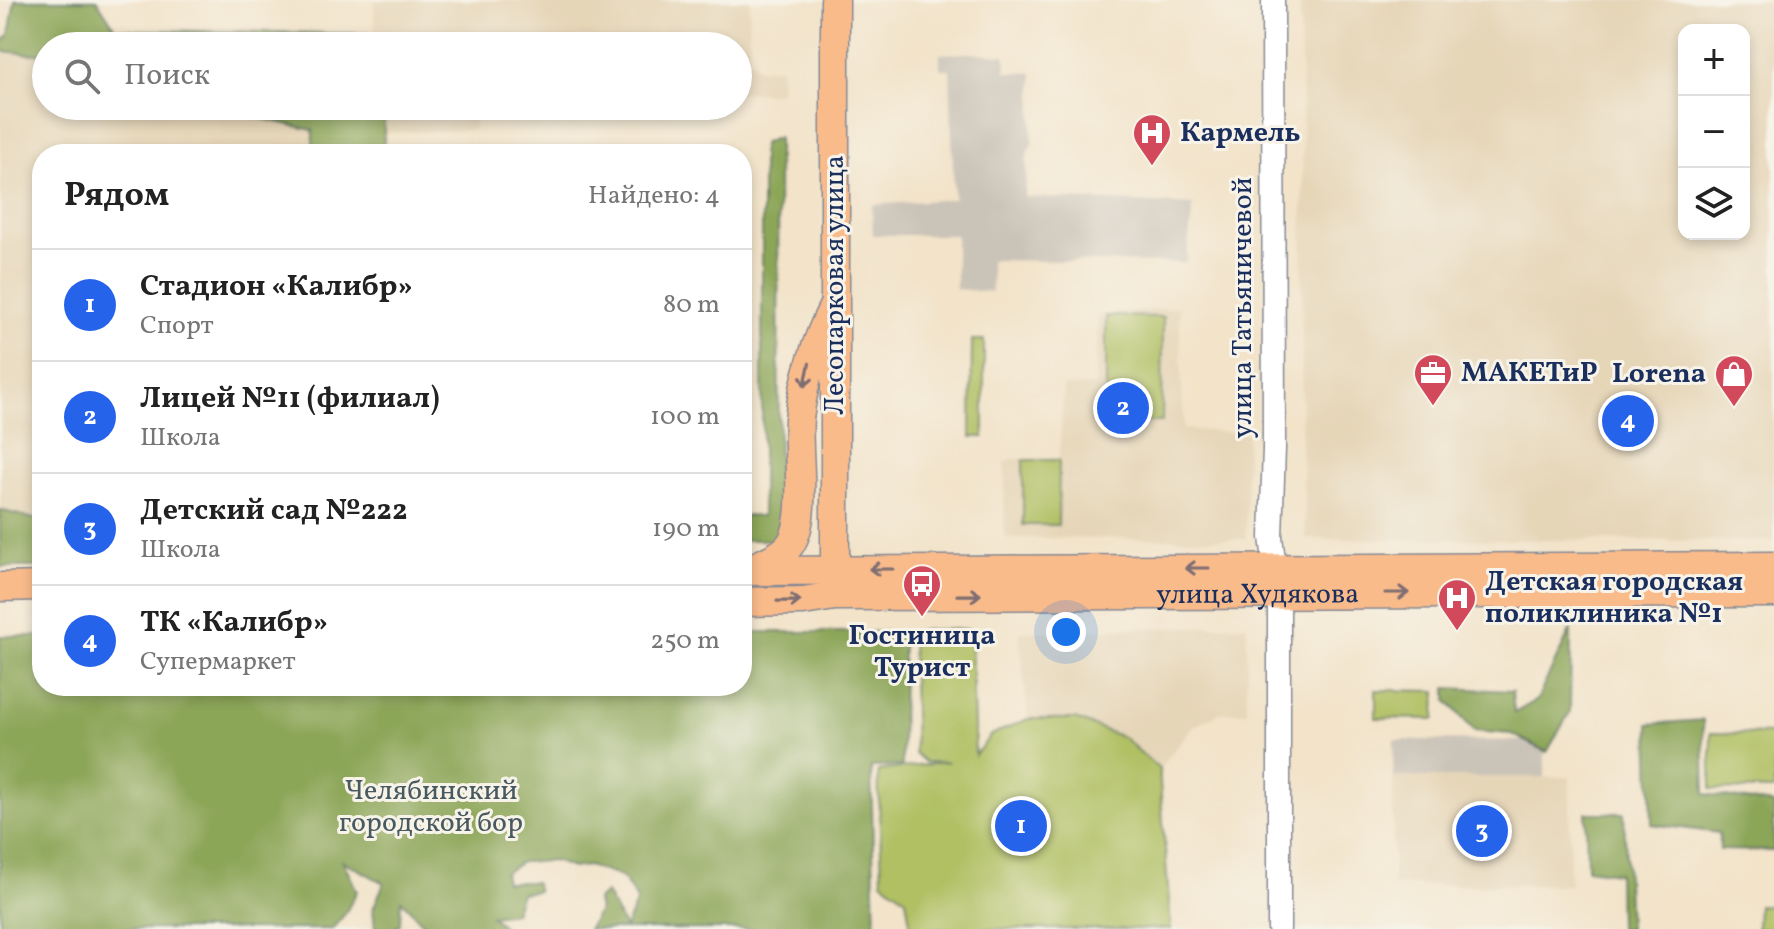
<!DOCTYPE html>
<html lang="ru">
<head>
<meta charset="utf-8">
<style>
  body { margin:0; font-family:Vollkorn,serif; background:#f6f6f6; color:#222 }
  .controls { position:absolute; right:24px; top:24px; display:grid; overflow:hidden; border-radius:16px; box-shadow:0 4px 12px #0003 }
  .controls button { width:72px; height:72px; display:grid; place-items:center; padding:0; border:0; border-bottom:2px solid #e0e0e0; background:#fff; color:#222; font:40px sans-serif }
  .you { position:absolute; left:1066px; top:632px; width:28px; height:28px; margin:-20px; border:6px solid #fff; border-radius:50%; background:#1a73e8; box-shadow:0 0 0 12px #1a73e833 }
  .badge { display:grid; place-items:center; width:52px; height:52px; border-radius:50%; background:#2563eb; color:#fff; font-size:26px; font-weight:700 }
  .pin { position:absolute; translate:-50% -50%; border:4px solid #fff; box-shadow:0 2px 8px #0006 }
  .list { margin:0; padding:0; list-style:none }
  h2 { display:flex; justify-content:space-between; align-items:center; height:104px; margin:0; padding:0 32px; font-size:34px }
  h2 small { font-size:26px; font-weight:400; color:#767676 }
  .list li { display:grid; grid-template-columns:52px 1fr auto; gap:24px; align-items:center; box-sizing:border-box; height:112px; padding:0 32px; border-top:2px solid #e0e0e0 }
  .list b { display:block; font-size:30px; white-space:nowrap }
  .list p { margin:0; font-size:26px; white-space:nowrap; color:#767676 }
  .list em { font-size:26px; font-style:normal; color:#767676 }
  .icon { flex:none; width:44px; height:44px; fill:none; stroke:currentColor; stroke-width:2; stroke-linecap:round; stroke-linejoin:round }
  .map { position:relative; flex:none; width:1774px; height:929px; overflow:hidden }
  .search { position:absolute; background:#fff; box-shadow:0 4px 12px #0003; left:32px; top:32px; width:720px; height:88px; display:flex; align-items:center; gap:20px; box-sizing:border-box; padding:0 28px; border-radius:44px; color:#767676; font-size:30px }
  .panel { position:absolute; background:#fff; box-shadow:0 4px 12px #0003; left:32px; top:144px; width:720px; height:552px; border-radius:32px }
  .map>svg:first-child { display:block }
  .built { fill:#e6d6b8; fill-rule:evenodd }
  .industrial { fill:#cac3b8 }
  .green { fill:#b0c063; stroke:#667860; stroke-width:2 }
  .forest { fill:#8ca659; stroke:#546a5c; stroke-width:2 }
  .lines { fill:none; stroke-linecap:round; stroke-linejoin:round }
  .minor-casing { stroke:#868994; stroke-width:25 }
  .major-casing { stroke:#868994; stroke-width:31 }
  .minor { stroke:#fff; stroke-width:22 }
  .major { stroke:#fabb8b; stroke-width:28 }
  .oneway { stroke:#7f6e72 }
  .labels { text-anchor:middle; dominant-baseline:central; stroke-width:6; stroke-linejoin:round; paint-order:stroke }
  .poi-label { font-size:28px; font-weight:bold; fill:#1b2f5e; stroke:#f7f3e8; text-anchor:start }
  .street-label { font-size:28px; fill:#1b2f5e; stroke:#f7f3e8 }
  .park-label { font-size:28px; fill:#485a60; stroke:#f7f3e8 }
</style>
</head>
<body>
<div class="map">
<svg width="1774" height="929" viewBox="0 0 1774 929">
  <rect width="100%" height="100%" fill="#f7f3e8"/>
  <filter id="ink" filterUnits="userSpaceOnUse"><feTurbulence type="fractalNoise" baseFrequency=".0125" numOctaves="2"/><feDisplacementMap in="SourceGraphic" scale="16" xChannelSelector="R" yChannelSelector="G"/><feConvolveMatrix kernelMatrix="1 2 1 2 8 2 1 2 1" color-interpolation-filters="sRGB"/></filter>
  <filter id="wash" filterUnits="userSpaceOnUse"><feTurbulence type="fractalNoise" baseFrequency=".006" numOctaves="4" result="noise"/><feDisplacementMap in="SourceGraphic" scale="32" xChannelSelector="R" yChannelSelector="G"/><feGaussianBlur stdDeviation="1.8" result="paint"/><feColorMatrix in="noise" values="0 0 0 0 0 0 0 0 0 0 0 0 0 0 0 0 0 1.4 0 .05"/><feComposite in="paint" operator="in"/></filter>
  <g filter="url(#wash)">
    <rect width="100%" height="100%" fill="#f2e3c9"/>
    <path class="built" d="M374,0H750L749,58L758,68H781L780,93L738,92V46L472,43L471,46H46V106H473L474,130L375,133L374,154H42V524H0V40L375,37Z
      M1300,0H1774V541L1306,539L1301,447L1303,181ZM1684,30H1744V234H1684Z
      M1179,307L1184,429L1247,433L1246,539L1004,538L1005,463L1012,459L1059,458L1064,386H1095L1098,315Z
      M1247,625V712L1219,713L1193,727L1159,769L1123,736L1075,719H1028L1019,632Z
      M1393,777H1570V885H1393Z"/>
    <path class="industrial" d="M969,53L1005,55L1006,72L1033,73L1032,144L1027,153L1025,197L1193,205L1186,263L991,260L992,292L956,289V235H873L872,205L954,199L950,69H940V54Z
      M1394,740L1545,741V777H1393Z"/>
    <path class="green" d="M1106,316L1163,317L1162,422L1106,421Z
      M972,340H984V437H971Z
      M1023,460H1059L1058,525H1023Z
      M967,629L971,637L975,755L991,735L1028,719H1075L1123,737L1159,769L1171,929H911L906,899L882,881L878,771L948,762H925L915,753L912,634L920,630Z
      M1376,690L1436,691L1435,719L1376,718Z
      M1711,733L1774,734V790L1711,789Z
      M1758,905L1774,906V929H1757Z"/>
    <path class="forest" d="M15,0H97L115,28L135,30L384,34V46H46V55L0,51V44L9,35Z
      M205,106H384V154H313V130Z
      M778,137L779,540H742V516H762V144Z
      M0,510L42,521V567H0Z
      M1571,629L1570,712L1547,752L1512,734L1474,731L1447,701V688L1512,691L1514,713L1537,700Z
      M742,632H903L902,766L871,767L875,929H588L599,911L597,900L606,893L625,928L637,900L622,877L588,866L572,868L555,861L521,862L504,873L506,882H535L538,891L521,893L514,913L491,916L506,929H423L424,924L401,900L400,924L394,929H375L373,909L384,883L343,861L357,891L345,914L332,929H0V636H42V686H742Z
      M1703,720L1705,794L1774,804V851L1720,850L1719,833L1652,824L1649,724Z
      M1586,813H1624L1629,929H1619L1618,873L1587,869Z"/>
  </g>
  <g filter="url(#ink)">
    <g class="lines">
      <g class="minor-casing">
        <path id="minor" d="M1273,0L1274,448L1271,537L1275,568
          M1279,593V929"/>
      </g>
      <g class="major-casing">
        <g id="major">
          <path d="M835,0V587"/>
          <path d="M752,568C764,562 780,557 789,546C809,522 796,451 799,419C804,378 815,343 833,307"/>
          <path d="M742,571L1774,566"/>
          <path d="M0,587L42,586"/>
          <path id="s1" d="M742,602L803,601L835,596L1774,593"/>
        </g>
      </g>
      <use href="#minor" class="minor"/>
      <use href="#major" class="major"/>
    </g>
    <defs><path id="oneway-shaft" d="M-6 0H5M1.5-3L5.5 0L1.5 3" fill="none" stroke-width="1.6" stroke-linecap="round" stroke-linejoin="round" transform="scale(2)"/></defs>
    <g class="oneway">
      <use href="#oneway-shaft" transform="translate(807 375) rotate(102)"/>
      <use href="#oneway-shaft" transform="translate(1197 568) rotate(180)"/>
      <use href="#oneway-shaft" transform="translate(881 569) rotate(180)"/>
      <use href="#oneway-shaft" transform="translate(1397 593)"/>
      <use href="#oneway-shaft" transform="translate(969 595) rotate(-1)"/>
      <use href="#oneway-shaft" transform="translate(789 601) rotate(-1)"/>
    </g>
  </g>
  <defs>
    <g id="hospital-pin" transform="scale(2)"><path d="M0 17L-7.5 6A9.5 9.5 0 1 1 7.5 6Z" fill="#d1495b" stroke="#f7f3e8"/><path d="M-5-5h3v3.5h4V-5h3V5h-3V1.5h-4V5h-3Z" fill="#fff"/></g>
    <g id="office-pin" transform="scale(2)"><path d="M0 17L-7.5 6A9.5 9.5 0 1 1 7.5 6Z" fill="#d1495b" stroke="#f7f3e8"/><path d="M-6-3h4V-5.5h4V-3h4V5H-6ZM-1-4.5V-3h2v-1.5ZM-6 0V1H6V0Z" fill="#fff"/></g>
    <g id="shop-pin" transform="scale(2)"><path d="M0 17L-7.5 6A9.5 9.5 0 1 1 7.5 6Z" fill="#d1495b" stroke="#f7f3e8"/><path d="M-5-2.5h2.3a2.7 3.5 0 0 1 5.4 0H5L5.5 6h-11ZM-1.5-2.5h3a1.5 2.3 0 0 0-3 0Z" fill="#fff"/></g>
    <g id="bus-pin" transform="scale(2)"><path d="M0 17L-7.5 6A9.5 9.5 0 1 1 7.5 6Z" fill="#d1495b" stroke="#f7f3e8"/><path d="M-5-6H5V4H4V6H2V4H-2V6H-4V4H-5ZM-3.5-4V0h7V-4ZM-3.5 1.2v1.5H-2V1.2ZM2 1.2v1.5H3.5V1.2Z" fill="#fff"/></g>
  </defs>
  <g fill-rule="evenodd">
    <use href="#hospital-pin" x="1152" y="133"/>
    <use href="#office-pin" x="1433" y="373"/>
    <use href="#shop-pin" x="1734" y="374"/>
    <use href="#bus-pin" x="922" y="584"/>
    <use href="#hospital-pin" x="1457" y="598"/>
  </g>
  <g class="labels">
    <g class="poi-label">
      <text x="1180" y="133">Кармель</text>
      <text x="1461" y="373">МАКЕТиР</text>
      <text x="1706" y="374" text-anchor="end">Lorena</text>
      <text x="1485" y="582">Детская городская<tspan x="1485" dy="32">поликлиника №1</tspan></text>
      <text x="922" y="636" text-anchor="middle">Гостиница<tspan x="922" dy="32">Турист</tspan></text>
    </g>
    <g class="street-label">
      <text transform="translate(835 285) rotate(-90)">Лесопарковая улица</text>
      <text transform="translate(1243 308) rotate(-90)">улица Татьяничевой</text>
      <text stroke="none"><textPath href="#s1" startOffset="516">улица Худякова</textPath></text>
    </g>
    <g class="park-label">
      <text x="431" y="791">Челябинский<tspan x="431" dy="32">городской бор</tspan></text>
    </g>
  </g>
</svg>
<div class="controls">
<button>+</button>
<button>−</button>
<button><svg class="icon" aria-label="layers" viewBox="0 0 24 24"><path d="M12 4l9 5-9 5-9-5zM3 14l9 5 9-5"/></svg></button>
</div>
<div class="you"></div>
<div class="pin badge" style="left:1021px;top:826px">1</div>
<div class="pin badge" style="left:1123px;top:408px">2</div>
<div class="pin badge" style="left:1482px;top:831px">3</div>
<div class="pin badge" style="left:1628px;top:421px">4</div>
<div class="search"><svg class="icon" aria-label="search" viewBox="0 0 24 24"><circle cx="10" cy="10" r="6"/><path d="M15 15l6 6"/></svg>Поиск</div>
<section class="panel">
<h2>Рядом<small>Найдено: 4</small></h2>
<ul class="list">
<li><span class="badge">1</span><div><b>Стадион «Калибр»</b><p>Спорт</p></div><em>80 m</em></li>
<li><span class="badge">2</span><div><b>Лицей №11 (филиал)</b><p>Школа</p></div><em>100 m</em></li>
<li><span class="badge">3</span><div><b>Детский сад №222</b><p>Школа</p></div><em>190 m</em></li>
<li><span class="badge">4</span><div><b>ТК «Калибр»</b><p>Супермаркет</p></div><em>250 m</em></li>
</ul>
</section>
</div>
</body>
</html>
